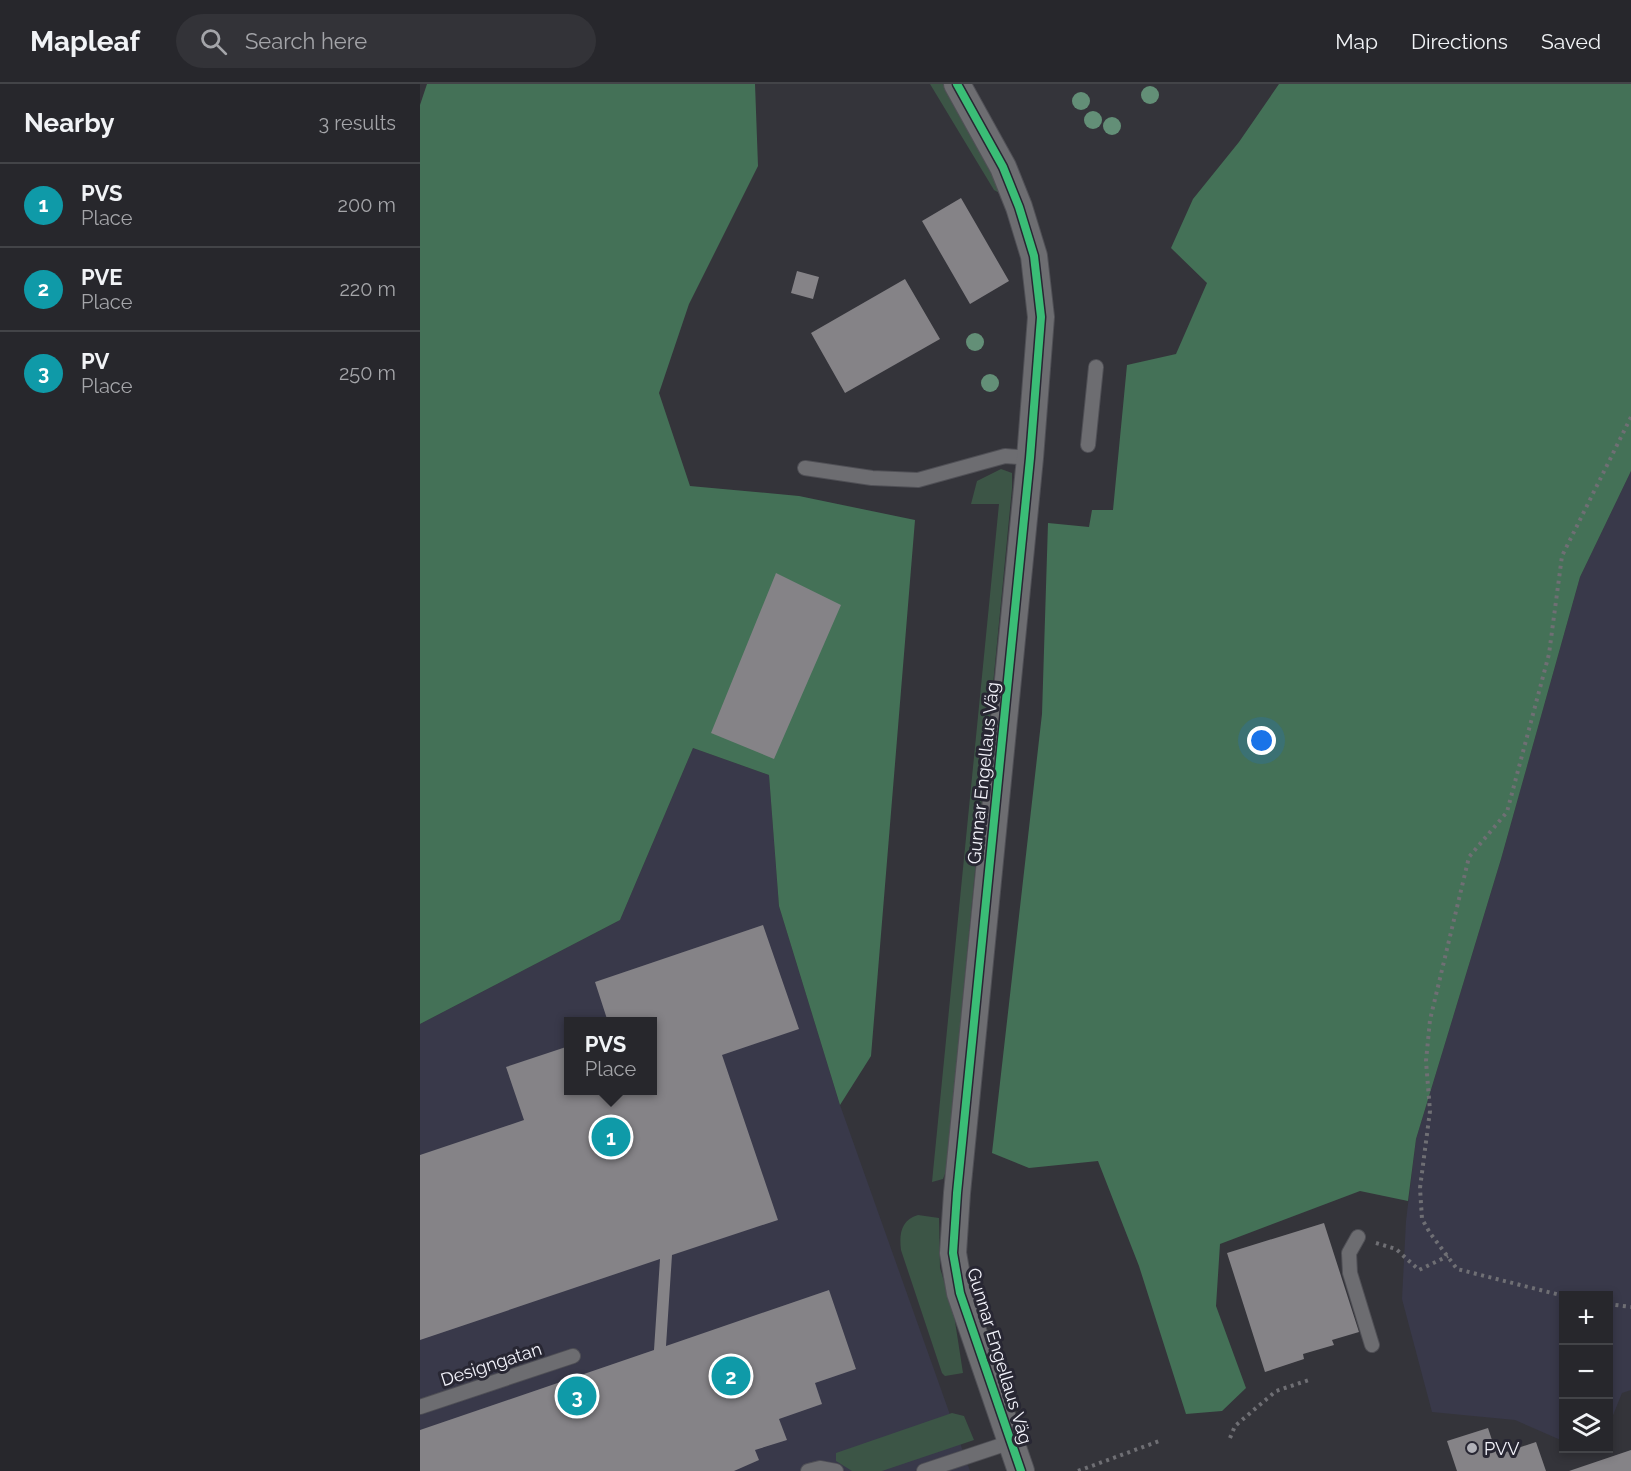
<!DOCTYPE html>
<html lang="en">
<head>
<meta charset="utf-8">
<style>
  body { margin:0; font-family:Raleway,sans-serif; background:#333338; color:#f1f3f6 }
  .controls { position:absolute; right:18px; bottom:18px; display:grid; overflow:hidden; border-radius:0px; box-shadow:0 3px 9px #0003 }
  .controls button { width:54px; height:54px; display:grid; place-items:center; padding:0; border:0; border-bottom:2px solid #434448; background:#27272c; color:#f1f3f6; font:30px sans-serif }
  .you { position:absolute; left:842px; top:657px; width:21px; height:21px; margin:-15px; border:4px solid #fff; border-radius:50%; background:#1a73e8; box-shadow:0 0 0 9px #1a73e833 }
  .badge { display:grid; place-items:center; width:39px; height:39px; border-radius:50%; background:#95b2f1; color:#fff; font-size:20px; font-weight:700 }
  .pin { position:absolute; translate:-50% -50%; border:3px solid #fff; box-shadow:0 2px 6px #0006 }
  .popup { position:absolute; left:144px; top:933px; width:93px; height:78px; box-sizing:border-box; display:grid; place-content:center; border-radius:0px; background:#27272c; filter:drop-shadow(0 2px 4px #0005); font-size:20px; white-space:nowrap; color:#a4a5a9 }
  .popup b { font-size:22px; color:#f1f3f6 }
  .popup::after { content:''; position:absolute; left:50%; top:100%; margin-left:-12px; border:12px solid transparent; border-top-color:#27272c }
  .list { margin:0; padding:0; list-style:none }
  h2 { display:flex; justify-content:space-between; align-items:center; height:78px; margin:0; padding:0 24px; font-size:26px }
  h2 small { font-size:20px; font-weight:400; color:#a4a5a9 }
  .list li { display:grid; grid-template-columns:39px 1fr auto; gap:18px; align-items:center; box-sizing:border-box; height:84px; padding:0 24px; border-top:2px solid #434448 }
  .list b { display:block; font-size:22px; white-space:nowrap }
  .list p { margin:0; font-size:20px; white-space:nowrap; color:#a4a5a9 }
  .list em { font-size:20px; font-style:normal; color:#a4a5a9 }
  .icon { flex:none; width:33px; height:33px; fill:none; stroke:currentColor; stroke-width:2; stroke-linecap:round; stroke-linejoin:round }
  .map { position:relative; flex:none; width:1211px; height:1387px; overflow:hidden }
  header { display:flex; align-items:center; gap:36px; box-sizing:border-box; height:84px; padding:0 30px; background:#27272c; border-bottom:2px solid #434448 }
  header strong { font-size:28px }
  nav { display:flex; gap:33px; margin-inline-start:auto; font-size:21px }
  .search { width:420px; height:54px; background:#333338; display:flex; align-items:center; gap:15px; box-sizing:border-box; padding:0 21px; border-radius:33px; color:#a4a5a9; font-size:22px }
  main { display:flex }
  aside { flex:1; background:#27272c }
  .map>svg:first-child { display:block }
  .built { fill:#39394a; fill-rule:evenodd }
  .green { fill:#3c5546 }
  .forest { fill:#447157 }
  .building { fill:#858387 }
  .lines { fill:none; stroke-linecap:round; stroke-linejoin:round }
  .service-casing { stroke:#505056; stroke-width:16 }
  .minor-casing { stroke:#505056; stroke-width:28 }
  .path { stroke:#6f6f74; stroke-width:4; stroke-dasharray:3 4.5; stroke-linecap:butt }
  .service { stroke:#6d6d71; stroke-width:14 }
  .minor { stroke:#6d6d71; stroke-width:26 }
  .cycleway-casing { stroke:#282733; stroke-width:11 }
  .cycleway { stroke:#3abd76; stroke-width:8 }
  .tree { fill:#638f77 }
  .poi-dot { fill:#b1b1b8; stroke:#282733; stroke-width:2 }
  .labels { text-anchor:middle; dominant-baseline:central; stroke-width:6; stroke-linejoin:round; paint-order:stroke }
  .street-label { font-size:18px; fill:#f4f4fc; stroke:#282733 }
  .poi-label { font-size:18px; fill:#f4f4fc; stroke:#282733; text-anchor:start }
</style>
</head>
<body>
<header>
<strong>Mapleaf</strong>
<div class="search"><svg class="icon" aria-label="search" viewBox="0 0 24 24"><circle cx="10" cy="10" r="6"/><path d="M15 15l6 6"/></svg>Search here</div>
<nav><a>Map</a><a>Directions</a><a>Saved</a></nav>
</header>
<main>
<aside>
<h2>Nearby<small>3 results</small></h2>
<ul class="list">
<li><span class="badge" style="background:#0f9aa8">1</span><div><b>PVS</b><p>Place</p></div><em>200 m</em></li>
<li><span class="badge" style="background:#0f9aa8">2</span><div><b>PVE</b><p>Place</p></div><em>220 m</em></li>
<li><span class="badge" style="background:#0f9aa8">3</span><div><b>PV</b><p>Place</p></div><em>250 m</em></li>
</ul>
</aside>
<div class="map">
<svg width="1211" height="1387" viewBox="0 0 1211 1387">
  <rect width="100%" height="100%" fill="#34343a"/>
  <path class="built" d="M1211,387V1306L1202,1309L1189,1341L1188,1212H1144L1143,1357L1095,1336L1012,1328L982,1215L986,1137L996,1055L1081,775L1160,493Z
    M273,664L349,691L359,822L420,1021L550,1387H0V940L200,836ZM149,938H233V1006H149Z"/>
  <path class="green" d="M510,0H523L568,78L583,111L574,106Z
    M581,385L592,389V404L526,1087L523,1095L512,1098L579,420H551L557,397Z
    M498,1131L519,1134L520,1184L534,1231L543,1289L525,1292L522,1289L481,1166C479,1150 481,1136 498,1131Z
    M532,1329L544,1332L554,1356L462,1387H432L416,1377V1369Z"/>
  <path class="forest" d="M7,0H335L338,82L269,220L239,309L270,402L379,412L495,436L451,972L420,1021L359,822L349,691L273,664L200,836L0,940V21Z
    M859,0H1211V387L1160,493L1081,775L996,1055L988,1117L940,1107L800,1160L796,1222L826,1304L802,1327L766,1330L719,1182L678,1077L609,1084L572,1069L622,630L628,439L669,443L672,426H693L707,281L756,270L787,199L751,164L773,115L819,58Z"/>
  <path class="building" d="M541,114L589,197L550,220L502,137Z
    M377,187L399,193L393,215L371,209Z
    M485,195L520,255L425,309L391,249Z
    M356,489L421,521L354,675L291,649Z
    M343,841L379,945L302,971L358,1136L252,1171L246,1262L409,1206L436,1285L395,1299L402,1320L359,1335L367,1356L335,1366L339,1376L314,1387H0V1346L234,1266L240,1175L0,1256V1071L104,1036L86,983L149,962V1006H233V938H188L175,898Z
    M904,1139L939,1248L912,1256L914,1261L883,1270L884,1275L845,1288L807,1169Z
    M1068,1344L1077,1371L1116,1358L1126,1387H1037L1027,1357Z
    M1211,1366V1387H1149Z"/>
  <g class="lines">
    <g class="service-casing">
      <path id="service" d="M668,361L676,283
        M385,384L452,394L498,396L585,372L610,374
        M938,1153L929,1169L930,1189L952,1261
        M0,1323L153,1272
        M388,1387L400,1384L416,1387
        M504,1387L591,1358"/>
    </g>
    <g class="minor-casing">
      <path id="minor" d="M537,0L583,83L599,123L614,172L621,233L610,374L537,1109L533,1169L540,1209L601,1387"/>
    </g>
    <path class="path" d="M956,1159L976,1165L999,1186L1028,1172
      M1144,1212L1037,1185L1010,1149L1002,1135L1000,1104L1010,1027L1006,977L1010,936L1049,773L1087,728L1129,570L1142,472L1211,333
      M1188,1220L1211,1223
      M810,1354L815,1342L856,1307L892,1295
      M658,1387L742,1356"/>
    <use href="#service" class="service"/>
    <use href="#minor" class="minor"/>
    <g class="cycleway-casing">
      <path id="cycleway" d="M537,0L583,83L599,123L614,172L621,233L610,374L537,1109L533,1169L540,1209L601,1387"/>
    </g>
    <use href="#cycleway" class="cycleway"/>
  </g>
  <g class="tree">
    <circle cx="730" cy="11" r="9"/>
    <circle cx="661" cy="17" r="9"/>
    <circle cx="673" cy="36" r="9"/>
    <circle cx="692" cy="42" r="9"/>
    <circle cx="555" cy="258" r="9"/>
    <circle cx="570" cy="299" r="9"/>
  </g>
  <circle class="poi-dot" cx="1052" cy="1364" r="6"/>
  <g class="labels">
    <g class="street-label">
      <text transform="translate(563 689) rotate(-84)">Gunnar Engellaus Väg</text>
      <text transform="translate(580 1272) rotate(73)">Gunnar Engellaus Väg</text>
      <text transform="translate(71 1280) rotate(-18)">Designgatan</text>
    </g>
    <g class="poi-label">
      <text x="1064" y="1364">PVV</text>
    </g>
  </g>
</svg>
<div class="controls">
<button>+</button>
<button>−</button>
<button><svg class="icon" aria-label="layers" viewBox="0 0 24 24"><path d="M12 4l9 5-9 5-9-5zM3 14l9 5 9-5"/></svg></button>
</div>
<div class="you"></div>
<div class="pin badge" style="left:191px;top:1053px;background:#0f9aa8">1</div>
<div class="popup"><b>PVS</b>Place</div>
<div class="pin badge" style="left:311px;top:1292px;background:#0f9aa8">2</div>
<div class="pin badge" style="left:157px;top:1312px;background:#0f9aa8">3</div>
</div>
</main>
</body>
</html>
